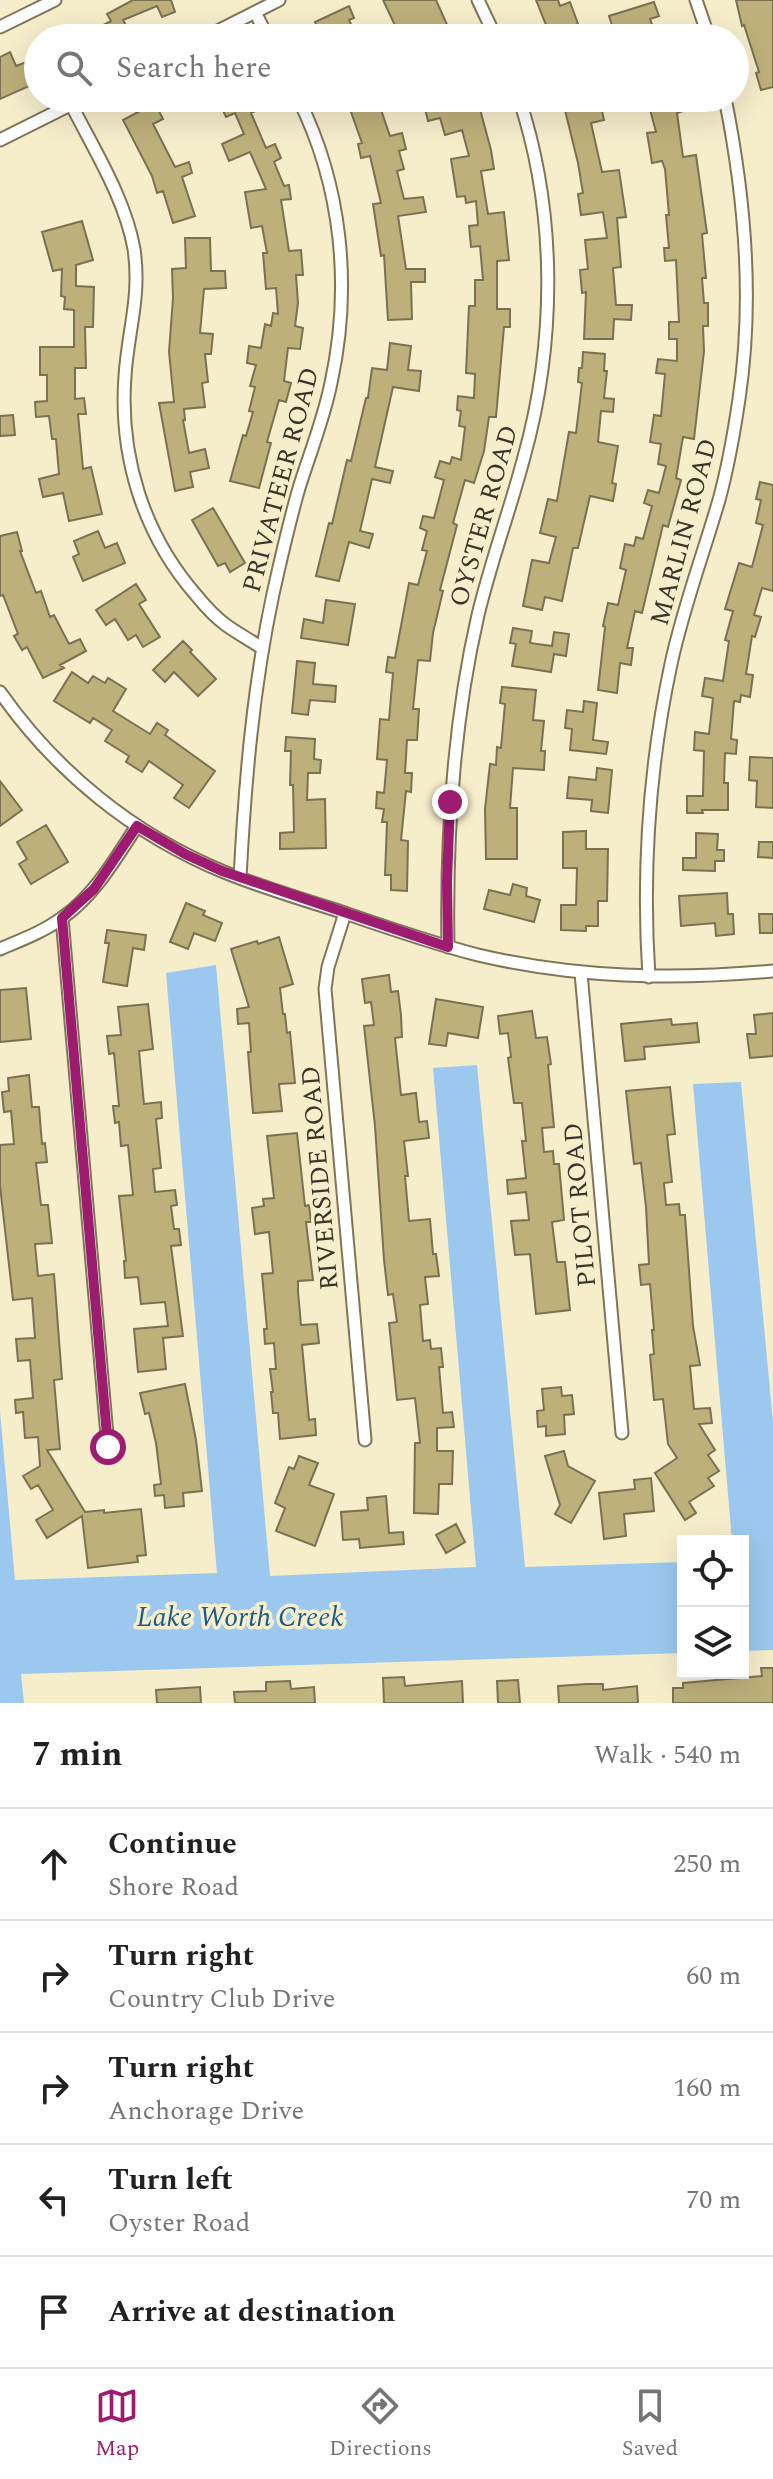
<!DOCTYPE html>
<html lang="en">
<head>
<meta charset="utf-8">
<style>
  body { margin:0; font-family:Spectral,serif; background:#f2f2f2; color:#202124 }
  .controls { position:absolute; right:24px; bottom:24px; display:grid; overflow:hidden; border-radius:0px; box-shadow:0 8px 32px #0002 }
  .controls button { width:72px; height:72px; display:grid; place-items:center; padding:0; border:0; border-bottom:2px solid #e0e0e0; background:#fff; color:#202124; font:40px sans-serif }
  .stop { position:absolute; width:24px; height:24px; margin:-18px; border:6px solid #9d1c6f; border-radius:50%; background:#fff }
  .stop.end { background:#9d1c6f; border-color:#fff; box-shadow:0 2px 8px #0008 }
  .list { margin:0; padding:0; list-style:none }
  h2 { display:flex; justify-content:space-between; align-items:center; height:104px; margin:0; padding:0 32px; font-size:34px }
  h2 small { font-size:26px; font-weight:400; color:#757577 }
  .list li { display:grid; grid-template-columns:52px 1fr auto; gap:24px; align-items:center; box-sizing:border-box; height:112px; padding:0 32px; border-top:2px solid #e0e0e0 }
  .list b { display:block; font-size:30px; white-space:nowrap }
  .list p { margin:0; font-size:26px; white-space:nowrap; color:#757577 }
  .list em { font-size:26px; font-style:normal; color:#757577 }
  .icon { flex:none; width:44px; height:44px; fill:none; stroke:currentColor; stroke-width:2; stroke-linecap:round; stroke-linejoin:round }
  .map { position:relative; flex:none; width:773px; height:1703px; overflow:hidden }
  .search { position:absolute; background:#fff; box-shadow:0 8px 32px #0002; left:24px; right:24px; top:24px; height:88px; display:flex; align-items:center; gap:20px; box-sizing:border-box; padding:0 28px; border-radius:44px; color:#757577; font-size:30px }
  .sheet { height:664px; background:#fff }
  nav { display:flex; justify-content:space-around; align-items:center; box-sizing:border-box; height:112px; border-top:2px solid #e0e0e0; background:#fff; font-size:22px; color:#757577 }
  nav a { display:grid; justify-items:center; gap:4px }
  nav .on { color:#9d1c6f }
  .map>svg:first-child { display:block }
  .water { fill:#9cc8ef }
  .building { fill:#beb07a; stroke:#797152; stroke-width:2 }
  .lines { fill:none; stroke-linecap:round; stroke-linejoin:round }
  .minor-casing { stroke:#7e7657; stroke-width:15 }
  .minor { stroke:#fff; stroke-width:11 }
  .route { stroke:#9d1c6f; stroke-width:10 }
  .labels { text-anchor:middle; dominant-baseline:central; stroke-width:7; stroke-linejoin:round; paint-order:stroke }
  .street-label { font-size:26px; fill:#393528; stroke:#f6edcb }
  .water-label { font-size:28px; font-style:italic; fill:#195b8c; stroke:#f6edcb }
</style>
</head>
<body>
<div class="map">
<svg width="773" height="1703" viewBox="0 0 773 1703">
  <rect width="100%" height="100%" fill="#f6edcb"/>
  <path class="water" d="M216,965L270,1576L476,1567L433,1068L477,1065L525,1567L683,1562V1653L21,1674L24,1703H0V1411L15,1580L217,1573L166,973Z
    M741,1082L773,1422V1650L743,1651V1541H732L693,1084Z"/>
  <path class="building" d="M133,0H171L175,12L162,17L157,6L123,20L131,34L124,38H79L111,21L107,14Z
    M383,0H436L453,38H401Z
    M536,0H558L560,6L570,2L578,24L550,35Z
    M736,0H773V87L761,90L756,73L759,72L744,25L742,26Z
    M654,2L659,16L650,19L657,38H616L609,16Z
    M349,6L354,18L349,20L357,38H322L315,22Z
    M10,52L16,66L29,61L38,82L0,99V57Z
    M228,98H255L260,109L251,113L266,148L275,144L281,158L274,162L284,186L289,185L291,199L281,200L289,251L301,250L303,275H296L298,303L295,326L303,328L300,349L288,348L284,381L291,383L286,402L279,400L267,442L271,443L259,488L230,481L243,435L246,436L253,412L249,411L255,387L250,386L256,365L247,363L249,346L261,348L265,324L271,326L273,313L278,314L276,288L266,289L263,253H267L262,226L251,228L245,192L266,189L250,152L229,161L222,144L244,134L235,113L226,117L219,102Z
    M346,98H377L390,136L402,133L406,149L399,151L404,169L397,171L404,199L423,197L426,212L398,216L406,269H425V282H411L412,319L388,320L384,255L381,256L373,204L381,203L370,156L361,158L358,144L362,143Z
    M450,98H477L491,150L494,169L481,171L488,214L504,212L509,260L497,261V309H510V327H504L496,417H489L484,451L474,483L465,480L453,523L457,525L440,590L443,591L433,633L430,661L418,660L413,709H419L417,740H407L405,773H412L411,792L406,791L401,840L408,841L407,891L391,890V875H385L387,822H382L384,809L376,808L377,792L384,793L387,760L377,759L380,719L389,720L393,673L386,672L388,657L395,658L409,583L418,585L427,551L422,550L427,531L420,528L423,516L434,518L444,480L435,477L440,461L450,464L452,457L461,460L465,427L459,426L461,411L457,410L458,396L474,398L475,374L466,373L469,306H475V280H483L480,246L471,247L469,226L478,225L476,201L466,203L465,196L457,197L451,159L469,156L462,130L445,135L440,118L428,121L424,105Z
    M562,98H599L604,120L591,123L602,172L619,170L626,217L617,218L621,267L613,268L616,305H632L631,320L614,319L613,339H584L586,292L582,293L580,270L588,269L585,240L607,238L603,212L581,215L578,194L583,193L578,163Z
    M647,98H680L683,111L677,113L683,157L696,155L707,233L702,234L706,278H702L704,303H708V326H703L704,351L694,439L683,437L676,478L681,480L668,527L663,525L642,613L635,611L627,648H633L631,665L620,663L617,693L598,690L605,627L603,626L608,603L618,605L626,570L620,568L625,544L634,546L636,537L643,539L652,506L644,503L648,490L659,493L666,466L658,464L661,444L650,442L654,415L661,416L665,374L656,373L658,359L677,361V339H669V322H679L676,260L665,261L664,248H669L666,215H669L665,169L662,161L652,163L647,133L656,132Z
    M155,103L163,119L153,124L175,167L189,162L192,173L182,177L195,216L173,223L163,191L157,193L152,176L123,120Z
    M82,221L93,260L76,265V286L94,287L93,327H85L86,368H75V399L84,398L86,414H78L83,469L91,467L102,514L69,521L63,493L43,497L39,479L59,474L56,439H52L49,416L36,417L35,402L47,401V375H40V347H74V310L64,309L65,297L61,296L62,269L53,271L42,232Z
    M185,238H210L211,271H225L226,288L204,289L200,333L213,334L211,354H205L208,382L202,383L205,407L184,409L185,420H183L189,453L205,449L209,468L190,472L193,487L175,491L159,403L174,402L169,352L173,298L172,269L186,268Z
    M390,343L411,346L408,370L421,371L419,391L393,387L375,467L393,471L390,483L372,479L360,531L373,534L369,548L349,542L339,581L316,576L329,523L332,524L347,460L351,461L366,398H368L372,368L387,370Z
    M583,352L605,354L604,371H607L604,398L614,399L613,412L601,411L598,442L618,446L612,483L616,484L613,501L590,496L578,548H573L562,601L545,597L542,610L523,606L532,560L549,563L556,537L540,533L548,499L557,501L569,432L576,433L582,383L578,382L579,368H582Z
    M13,415L15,435L0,436V416Z
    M760,482L773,485V591L762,588L754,615L761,617L755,637L752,636L746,674L753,675L750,697L741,695L740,702L734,701L731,739L737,740L736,754L725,753L724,783H728V810H702L703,813H687V796H703L704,751L694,750L695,732L709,734L713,698L702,696L705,678L723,681L729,641L725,640L733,611L725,609L739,563L752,567L763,525L756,523L761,500L756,499Z
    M213,508L245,563L230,572L225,563L218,566L192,520Z
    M98,531L105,548L117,543L125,563L83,581L73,557L79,554L74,541Z
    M17,532L22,551H20L36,593L41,591L50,617L54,615L69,644L80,639L86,651L60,665L64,668L43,678L27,647L22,650L14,636L18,634L3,595L0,596V536Z
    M136,584L146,600L139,604L160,637L143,647L136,635L128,640L115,619L106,625L96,610Z
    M326,600L355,604L348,645L301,638L304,619L323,623Z
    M513,628L532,631L530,643L552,646L554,632L569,634L566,656L554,654L551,672L512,666L516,644L510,643Z
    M183,641L192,650L190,652L216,679L198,696L174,672L165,682L153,670Z
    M297,661L315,663L313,684L336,686L335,702L310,700L308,715L292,713Z
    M72,672L88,683L93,676L105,683L108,678L126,689L113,711L150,734L157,723L168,730L165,735L215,771L189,808L174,798L183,785L149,761L142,772L126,762L129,756L105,741L112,730L93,718L90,723L54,701Z
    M502,687L536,690L533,720L544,721L541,751H545L544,770L513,768L510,808H517V859H486L485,809L490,764L496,765L497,747L501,748L505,704L500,703Z
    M584,701L597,703L593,740L608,742L606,754L570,750L572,729L565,728L567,710L583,712Z
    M286,737L315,739L314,759L321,760L320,773H308L307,800L325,799L326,848L280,849V833L294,832L293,785H290L291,751H285Z
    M750,757L773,758V808L756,807L757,781L749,780Z
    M597,768L612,770L608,813L591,811L592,800L567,798L569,777L596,780Z
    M0,781L22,810L0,826Z
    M46,825L68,862L31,884L19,864L27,859L17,842Z
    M586,831V849H608L607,901H598V926H586V931L561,930V905H576L577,868H563V832Z
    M696,833L718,834L717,850H724V861H715V871L683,870V858H696Z
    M759,842H773V858L758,857Z
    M513,884L527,888L526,896L540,900L534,922L484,909L489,890L510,895Z
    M727,893L728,914H733L734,934L716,936L715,923L681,926L679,896Z
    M186,903L205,911L203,915L222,923L215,941L194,933L188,949L170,942Z
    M759,914H773V933H760Z
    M107,930L146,935L144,950L133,948L127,986L103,982L109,943H105Z
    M279,937L293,984L280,988L283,1014H285L287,1033L290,1032L295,1083L279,1084L282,1111L253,1113L248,1052H251L249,1023L238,1024L237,1009L249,1007L231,949L257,941L258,944Z
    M389,975L391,992L398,991L401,1015L402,1037L395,1038L401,1095L416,1093L419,1122L427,1121L429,1138L404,1141L408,1176H405L409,1221L430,1219L433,1254H436L439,1276L425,1277L428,1304L420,1305L423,1341L430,1340L431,1349L441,1348L443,1367H439L443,1413L452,1412L454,1427L437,1428V1451H453L452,1484H439L438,1514L414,1513L415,1443H420L415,1398L397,1400L389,1323L397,1322L393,1294L388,1295L384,1260L375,1126L364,1026L374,1025L371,1002L365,1003L362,979Z
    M26,988L31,1039L0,1042V990Z
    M436,999L483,1007L478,1038L448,1033L446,1046L429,1044Z
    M148,1004L153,1049L139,1051L144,1104L161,1102L162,1118L156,1119L161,1168L153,1169L155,1192L175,1190L177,1205L171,1206L174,1229H179L181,1245L171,1246L183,1336L163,1338L166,1369L138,1372L134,1329L168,1326L165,1302L141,1304L138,1277L125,1278L124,1261H126L119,1196L133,1195L128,1145L121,1146L119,1122L115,1123L113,1106H119L114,1053L109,1054L107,1036L121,1035L118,1007Z
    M532,1011L536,1038L547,1037L551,1064L548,1065L554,1127L542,1128L544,1152L553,1151L554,1164H559L564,1220L552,1222L557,1262H565L570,1310L536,1314L530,1254L515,1255L511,1221L529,1220L526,1192L508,1194L507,1180L526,1178L522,1141H526L522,1103H514L508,1058L511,1057L508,1033L500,1034L498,1016Z
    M773,1013V1056L750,1058L747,1034H756L754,1015Z
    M671,1019L672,1025L697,1023L699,1042L644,1047L645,1059L625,1061L621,1024Z
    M29,1075L32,1107H39L42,1144L45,1143L47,1162L36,1163L41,1205H48L52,1243L35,1244L38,1276L54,1274L62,1379L54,1380L60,1449L47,1450L85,1512L104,1510V1513L141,1509L146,1555L137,1556L138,1562L88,1568L82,1516L47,1538L36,1520L53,1510L38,1485L31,1489L23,1476L40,1466L38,1437L25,1438L23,1412L16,1413L15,1400L33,1398L30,1360L18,1361L16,1339L35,1338L32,1298L13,1300L0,1186V1145L14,1144L11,1111L4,1112L2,1092L9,1091L8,1078Z
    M670,1087L675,1134L667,1135L672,1182L664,1183L666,1205L679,1204L680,1215H685L693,1326L700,1365L690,1366L694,1409L710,1408L712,1423L699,1424L715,1450L708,1455L719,1471L708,1478L714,1486L689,1502L696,1513L685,1520L655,1473L677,1458L668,1444L663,1399L654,1400L650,1355L654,1354L652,1330H654L650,1284L641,1285L639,1265L649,1264L646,1207L641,1163L634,1164L626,1091Z
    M297,1133L305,1206L309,1205L311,1222H306L313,1280L298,1281V1292L301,1325L317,1324L319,1343L302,1345L309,1420L315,1419L316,1435L280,1439L278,1413H273L271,1392H273L270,1369H276L274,1343L265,1344L264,1329H267L262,1274L273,1273L269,1232L255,1234L252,1208L264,1206L263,1199L274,1198L267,1136Z
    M185,1384L196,1440L202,1491L183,1493L184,1506L165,1508L164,1495L155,1496L154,1485L161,1484L156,1443L149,1413L145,1414L140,1393Z
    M561,1387L562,1396L572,1395L574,1414L564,1415L565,1434L546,1436V1426L538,1427L537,1411L544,1410L542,1389Z
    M564,1451L568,1466L595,1481L571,1523L555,1514L560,1505L545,1456Z
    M299,1456L318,1463L309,1485L334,1494L315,1546L276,1531L285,1508L275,1503L289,1467L294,1469Z
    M651,1478L654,1511L624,1514L626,1536L604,1539L599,1493L635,1489L634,1480Z
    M386,1496L389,1533L403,1532L404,1544L360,1548L359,1539L343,1540L341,1512L368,1510L367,1498Z
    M456,1524L465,1542L446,1553L436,1535Z
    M761,1668H773V1703H673V1688H683V1683L762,1676Z
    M404,1677L405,1686L462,1681L463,1703H384L383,1678Z
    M518,1680L520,1703H498L497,1681Z
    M290,1681L291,1689L314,1687L315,1703H235L234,1692L266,1691V1682Z
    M587,1684H603V1690L637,1686L638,1703H559L558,1686Z
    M200,1687L201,1703H157L156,1690Z"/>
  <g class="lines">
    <g class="minor-casing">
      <path id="minor" d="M478,0L496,38
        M696,0L709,38
        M255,12L268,38
        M0,27L55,0
        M204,38L279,0
        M71,104C94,150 125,198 134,249C141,297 128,330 125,376C119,456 143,534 196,595C205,606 215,617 226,625C237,633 250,640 262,648
        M0,140L84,98
        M0,692C56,772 134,835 224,872C261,887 300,899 339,911C385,927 431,943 478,955C576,978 673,980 773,971
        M240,878C245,782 253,688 273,594C281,558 289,523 299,488C310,453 324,418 331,383C352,287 342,186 298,98
        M345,913L328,967L325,989L365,1440
        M62,918L108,1447
        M448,947C446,835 453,724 478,615C491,561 510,510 524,457C556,342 557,213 519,98
        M0,949C21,940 43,932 62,918C95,895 115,859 137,826
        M581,973L622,1433
        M649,977C642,872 649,767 671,664C683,608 703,555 719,500C728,467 734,433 739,399C754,299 745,197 725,98"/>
    </g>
    <use href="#minor" class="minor"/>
  </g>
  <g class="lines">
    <path class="route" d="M108,1447L62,918L94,889L137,826L185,854L222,871L448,947L447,882L450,802"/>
  </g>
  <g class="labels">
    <g class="street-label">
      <text transform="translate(281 480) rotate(-75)">PRIVATEER ROAD</text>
      <text transform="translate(484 516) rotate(-74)">OYSTER ROAD</text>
      <text transform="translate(684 532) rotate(-75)">MARLIN ROAD</text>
      <text transform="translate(320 1178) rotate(-95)">RIVERSIDE ROAD</text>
      <text transform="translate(580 1205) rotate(-95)">PILOT ROAD</text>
    </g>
    <g class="water-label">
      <text x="240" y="1617">Lake Worth Creek</text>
    </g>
  </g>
</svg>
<div class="controls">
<button><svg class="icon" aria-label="locate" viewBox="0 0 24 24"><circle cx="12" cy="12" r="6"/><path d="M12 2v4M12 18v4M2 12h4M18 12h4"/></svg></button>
<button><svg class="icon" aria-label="layers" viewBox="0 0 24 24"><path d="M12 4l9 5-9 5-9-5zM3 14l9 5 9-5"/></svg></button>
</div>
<div class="stop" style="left:108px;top:1447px"></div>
<div class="stop end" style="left:450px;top:802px"></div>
<div class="search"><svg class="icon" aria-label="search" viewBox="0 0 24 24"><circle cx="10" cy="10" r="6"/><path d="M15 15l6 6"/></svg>Search here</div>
</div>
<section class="sheet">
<h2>7 min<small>Walk · 540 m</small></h2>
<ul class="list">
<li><svg class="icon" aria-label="ahead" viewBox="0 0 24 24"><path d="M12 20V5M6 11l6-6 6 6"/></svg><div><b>Continue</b><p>Shore Road</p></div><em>250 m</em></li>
<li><svg class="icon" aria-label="right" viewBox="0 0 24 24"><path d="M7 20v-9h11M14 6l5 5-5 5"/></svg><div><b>Turn right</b><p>Country Club Drive</p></div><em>60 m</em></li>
<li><svg class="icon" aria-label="right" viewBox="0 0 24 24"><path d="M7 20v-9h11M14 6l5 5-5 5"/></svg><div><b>Turn right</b><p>Anchorage Drive</p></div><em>160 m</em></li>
<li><svg class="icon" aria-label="left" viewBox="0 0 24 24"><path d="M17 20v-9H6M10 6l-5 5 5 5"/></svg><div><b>Turn left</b><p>Oyster Road</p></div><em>70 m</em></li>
<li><svg class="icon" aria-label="arrive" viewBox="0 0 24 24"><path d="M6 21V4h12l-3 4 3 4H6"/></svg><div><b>Arrive at destination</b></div></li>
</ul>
</section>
<nav>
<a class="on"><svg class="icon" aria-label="map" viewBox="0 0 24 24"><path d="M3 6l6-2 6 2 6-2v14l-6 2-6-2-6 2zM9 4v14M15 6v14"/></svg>Map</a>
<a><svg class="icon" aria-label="directions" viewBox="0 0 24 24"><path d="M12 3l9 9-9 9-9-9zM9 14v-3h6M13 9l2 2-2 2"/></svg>Directions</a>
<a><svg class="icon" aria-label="saved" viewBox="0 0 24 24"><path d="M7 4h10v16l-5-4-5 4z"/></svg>Saved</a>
</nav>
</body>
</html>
